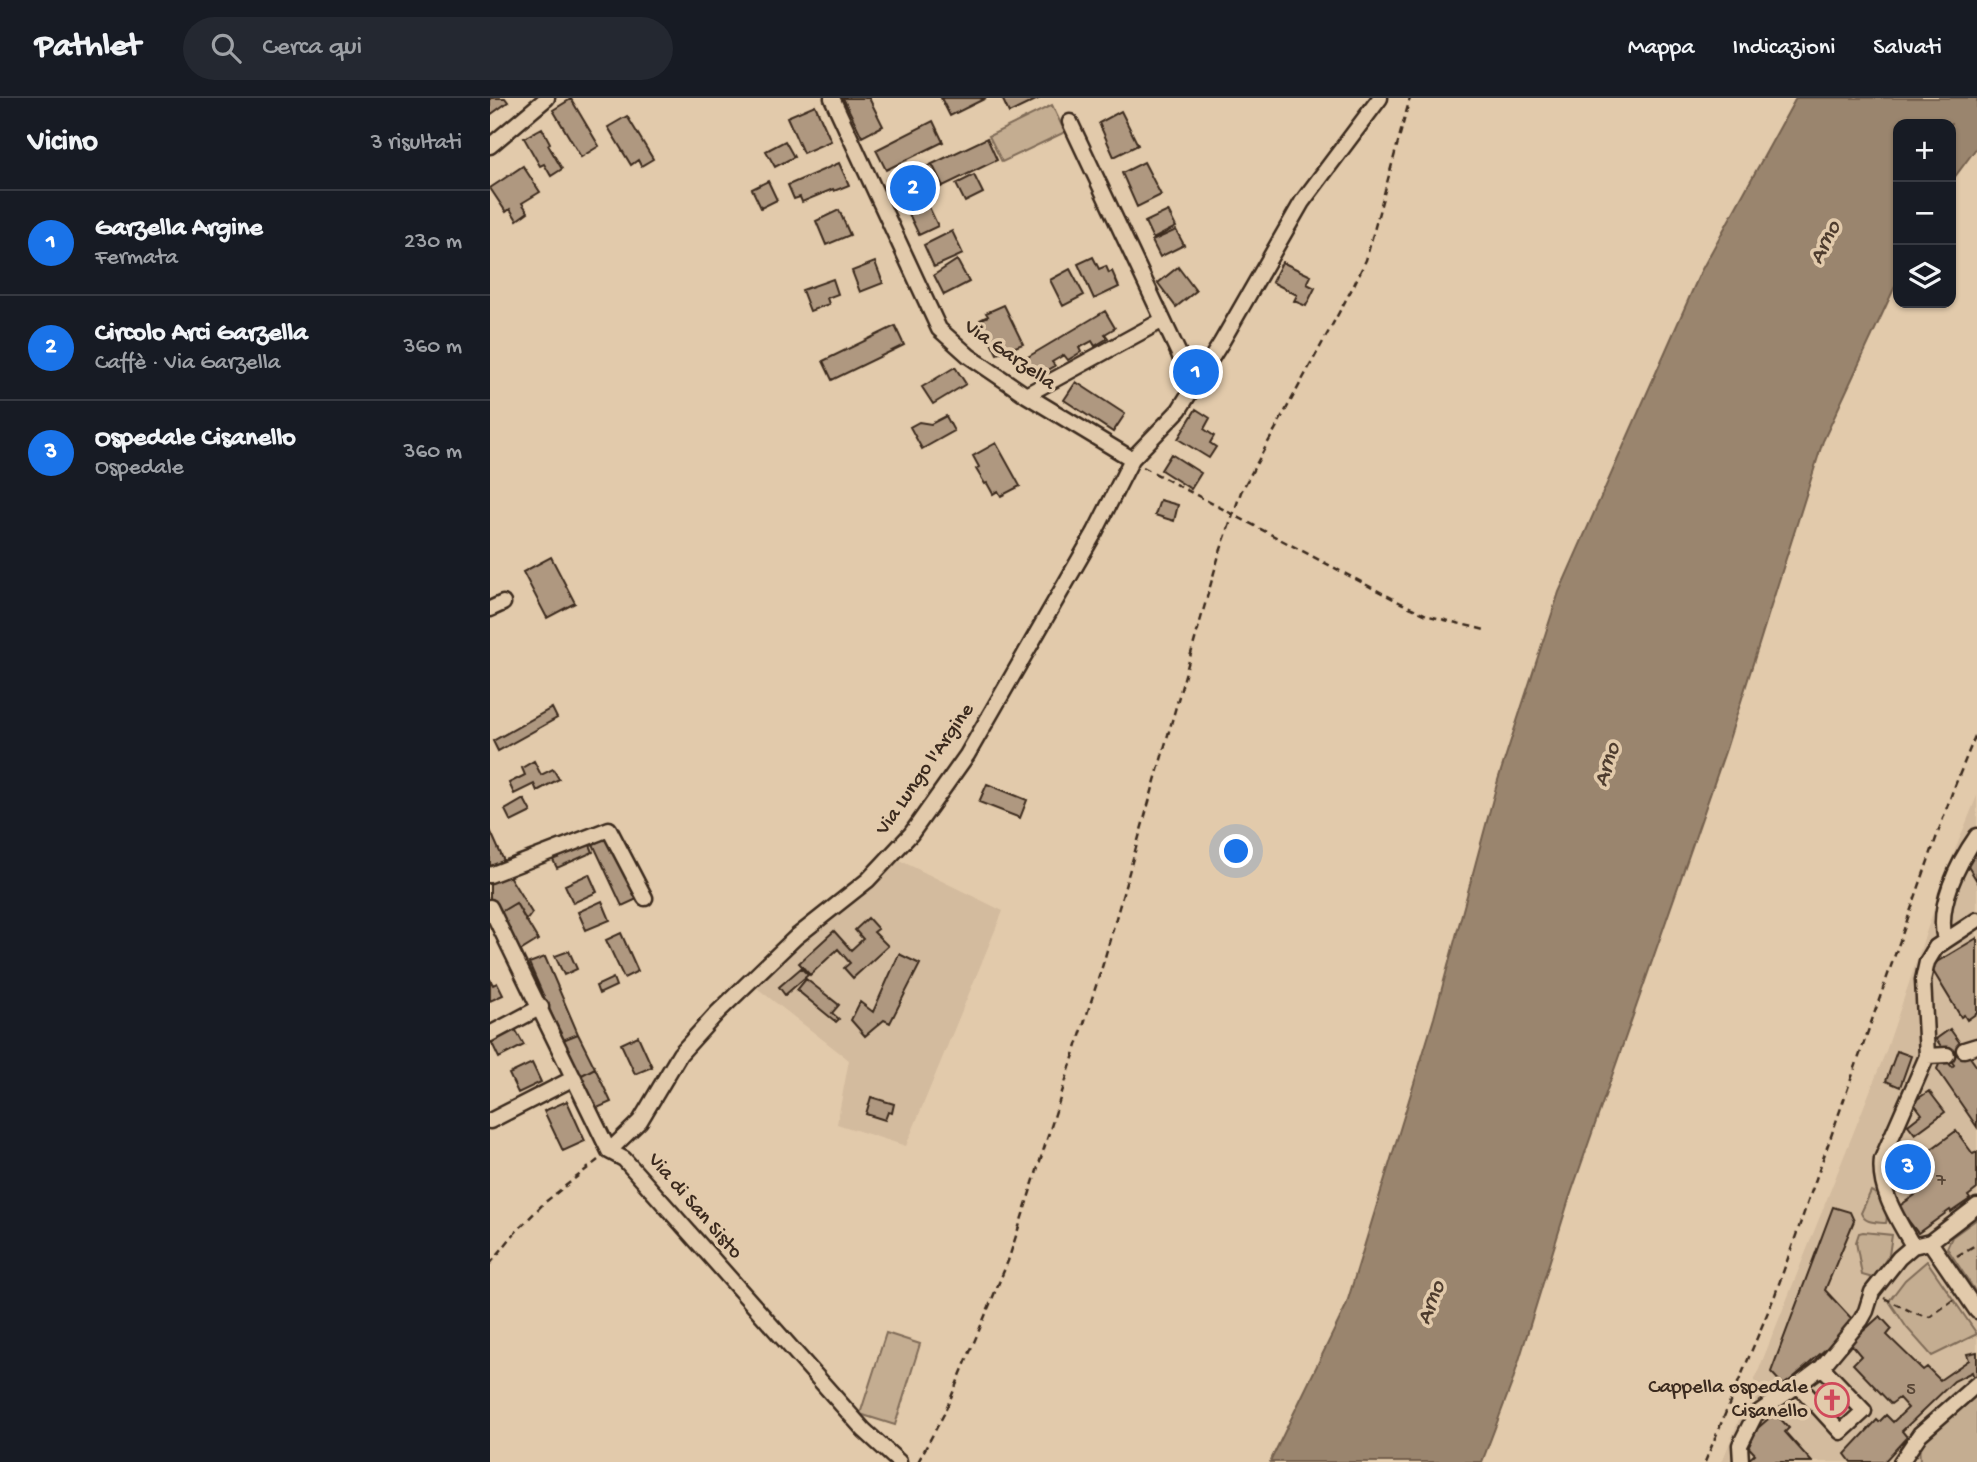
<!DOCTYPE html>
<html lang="it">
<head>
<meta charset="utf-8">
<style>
  body { margin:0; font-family:"Gochi Hand",sans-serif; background:#242831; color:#f1f3f6 }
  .controls { position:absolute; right:21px; top:21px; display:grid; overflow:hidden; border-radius:14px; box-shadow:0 2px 5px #0004 }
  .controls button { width:63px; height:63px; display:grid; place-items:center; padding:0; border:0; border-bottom:2px solid #363941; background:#171b24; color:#f1f3f6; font:35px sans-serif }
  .you { position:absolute; left:747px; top:754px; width:24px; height:24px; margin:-18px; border:5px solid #fff; border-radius:50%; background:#1a73e8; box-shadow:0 0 0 10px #1a73e833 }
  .badge { display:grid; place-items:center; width:46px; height:46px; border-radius:50%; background:#1a73e8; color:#fff; font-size:23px; font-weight:700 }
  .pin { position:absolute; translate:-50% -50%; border:4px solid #fff; box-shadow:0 2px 7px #0006 }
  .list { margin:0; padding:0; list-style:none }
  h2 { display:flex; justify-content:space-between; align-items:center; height:91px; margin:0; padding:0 28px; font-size:30px }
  h2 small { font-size:23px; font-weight:400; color:#9ea1a6 }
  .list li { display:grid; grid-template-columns:46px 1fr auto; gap:21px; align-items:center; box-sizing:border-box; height:105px; padding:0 28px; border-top:2px solid #363941 }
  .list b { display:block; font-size:26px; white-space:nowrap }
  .list p { margin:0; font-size:23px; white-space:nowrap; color:#9ea1a6 }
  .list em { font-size:23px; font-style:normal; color:#9ea1a6 }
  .icon { flex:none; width:38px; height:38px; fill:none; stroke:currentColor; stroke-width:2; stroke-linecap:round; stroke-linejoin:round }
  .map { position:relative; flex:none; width:1487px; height:1364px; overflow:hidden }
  header { display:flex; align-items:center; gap:42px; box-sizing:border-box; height:98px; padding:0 35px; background:#171b24; border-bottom:2px solid #363941 }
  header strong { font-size:33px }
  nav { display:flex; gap:38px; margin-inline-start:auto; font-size:24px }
  .search { width:490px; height:63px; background:#242831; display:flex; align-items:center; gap:18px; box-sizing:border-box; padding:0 24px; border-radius:38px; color:#9ea1a6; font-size:26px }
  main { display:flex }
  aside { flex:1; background:#171b24 }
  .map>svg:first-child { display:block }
  .built { fill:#d3bb9e }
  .green { fill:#c4ad91; stroke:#806c58; stroke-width:2 }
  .water { fill:#9a856e; stroke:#74614e; stroke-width:2 }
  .building { fill:#af9880; stroke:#3b2a1e; stroke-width:2 }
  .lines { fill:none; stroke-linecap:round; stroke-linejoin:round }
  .minor-casing { stroke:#3b2a1e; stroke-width:19 }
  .path { stroke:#3b2a1e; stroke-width:2.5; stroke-dasharray:7 5; stroke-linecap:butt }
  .minor { stroke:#e2caab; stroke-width:14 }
  .labels { text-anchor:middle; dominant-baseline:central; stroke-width:7; stroke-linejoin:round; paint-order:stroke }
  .number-label { font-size:18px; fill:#584636 }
  .street-label { font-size:21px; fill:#3b2a1e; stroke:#e2caab }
  .poi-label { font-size:21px; fill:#3b2a1e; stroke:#e2caab; text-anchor:end }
  .water-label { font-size:23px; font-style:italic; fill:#4e3c2e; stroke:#e2caab }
</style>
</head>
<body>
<header>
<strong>Pathlet</strong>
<div class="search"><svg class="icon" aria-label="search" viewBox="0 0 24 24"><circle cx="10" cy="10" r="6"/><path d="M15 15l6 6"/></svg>Cerca qui</div>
<nav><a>Mappa</a><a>Indicazioni</a><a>Salvati</a></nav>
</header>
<main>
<aside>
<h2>Vicino<small>3 risultati</small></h2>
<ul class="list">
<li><span class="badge">1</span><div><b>Garzella Argine</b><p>Fermata</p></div><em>230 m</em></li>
<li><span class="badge">2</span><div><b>Circolo Arci Garzella</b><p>Caffè · Via Garzella</p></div><em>360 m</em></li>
<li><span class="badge">3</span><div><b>Ospedale Cisanello</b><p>Ospedale</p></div><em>360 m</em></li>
</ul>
</aside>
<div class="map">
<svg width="1487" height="1364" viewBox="0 0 1487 1364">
  <rect width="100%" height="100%" fill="#e2caab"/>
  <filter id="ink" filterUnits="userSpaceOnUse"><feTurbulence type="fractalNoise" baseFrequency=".0143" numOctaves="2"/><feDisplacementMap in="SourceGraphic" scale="14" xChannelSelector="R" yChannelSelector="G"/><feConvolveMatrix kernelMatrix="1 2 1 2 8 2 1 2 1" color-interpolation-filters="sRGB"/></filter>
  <g filter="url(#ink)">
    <path class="built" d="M1487,698V1364H1232L1396,953L1459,767Z
      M409,762L513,813L416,1048L347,1026L359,962L263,887L313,842L371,799Z"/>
    <path class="green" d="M562,7L575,34L512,64L499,38Z
      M1381,1093C1391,1097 1399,1115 1396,1125C1386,1124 1375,1126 1371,1115Z
      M1487,1121V1196L1457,1150L1462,1139Z
      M1373,1134L1402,1137L1399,1157L1383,1180L1372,1177L1366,1144L1369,1135Z
      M1437,1163L1487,1236L1442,1258L1417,1230L1399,1203L1415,1182Z
      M396,1235L430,1246L405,1327L370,1316Z
      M1487,1294V1364H1430L1429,1344Z"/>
    <path class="water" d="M1306,0H1487V49L1461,84V26H1408V182L1333,343L1236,651L1079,1101L1022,1285L992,1364H780L856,1208L944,920L1008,682L1069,494L1211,173Z"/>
    <path class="building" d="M0,0H15L18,4L0,17Z
      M353,0H379L393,28L372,39Z
      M451,0H496L460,18Z
      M512,0H550L519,15Z
      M81,1L109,48L91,59L63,12Z
      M325,7L341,43L313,55L297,19Z
      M631,13L648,47L624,59L609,25Z
      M137,18L163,61L151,68L148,62L141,67L118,29Z
      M443,23L453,44L396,72L386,52Z
      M52,30L60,45L58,47L72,71L61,78L54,66L50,68L34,40Z
      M497,40L507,62L453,88L442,66Z
      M295,43L304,59L285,69L276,53Z
      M654,64L671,97L647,109L632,75Z
      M349,65L359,87L344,93L343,91L312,104L310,99L304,101L298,87Z
      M442,66L453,88L420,103L409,82Z
      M33,68L50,94L32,105L38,114L27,122L20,111L16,114L0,90Z
      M484,77L493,95L475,104L466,86Z
      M278,83L287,102L271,110L262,91Z
      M438,107L448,128L429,137L419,116Z
      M349,112L360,137L336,147L326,123Z
      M678,113L686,129L663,141L655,124Z
      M686,132L694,147L670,159L662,143Z
      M462,133L473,156L444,169L434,147Z
      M603,159L609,171L616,168L619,175L622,173L629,189L604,201L588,166Z
      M467,162L479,184L454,197L444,177Z
      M385,164L393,185L370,194L362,173Z
      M792,164L821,178L817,186L825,190L816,208L804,203L807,197L782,184Z
      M688,169L706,193L686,209L668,185Z
      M580,171L594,197L573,208L560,182Z
      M343,181L348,196L337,200L339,206L320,213L312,192Z
      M514,207L533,246L507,256L490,222L498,218L496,215Z
      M615,213L625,230L615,236L618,240L605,248L602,243L589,250L591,254L578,262L574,257L562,264L565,268L551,276L548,270L539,276L531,263Z
      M405,228L414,247L342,282L333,263Z
      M465,269L476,286L443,306L432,289Z
      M586,284L635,316L623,334L574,302Z
      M706,311L720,320L714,331L724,338L720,345L726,349L719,360L688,341Z
      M456,318L464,333L432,351L420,329L429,324L441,326Z
      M506,345L530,388L511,398L508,393L503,396L497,385L495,386L486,371L489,369L483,358Z
      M681,356L711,375L701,391L671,372Z
      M670,402L688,407L684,423L665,417Z
      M61,459L85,505L57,520L33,474Z
      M62,610L67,620L8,653L3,643Z
      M44,663L51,677L63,671L69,681L47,693L44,686L24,696L19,685L35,677L32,670Z
      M497,686L537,702L530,720L489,704Z
      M34,701L41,714L21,724L15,712Z
      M0,732L14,763L0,769Z
      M118,739L147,801L132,808L103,746Z
      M98,742L103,754L67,770L61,758Z
      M1487,753V783L1474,762Z
      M16,773L42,815L36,823L26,805L9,815L0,801V780Z
      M99,776L107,794L83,805L75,787Z
      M112,803L120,822L96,832L88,814Z
      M26,805L48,842L30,853L9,815Z
      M378,820L388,831L384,834L398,848L363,880L354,870L360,865L348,851L320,877L309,865L344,833L361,852L373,841L365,832Z
      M131,835L148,873L134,880L116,842Z
      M1487,840V915L1477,922L1474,917L1471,919L1440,868Z
      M79,853L87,871L74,877L65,858Z
      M409,856L430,866L400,925L394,922L375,938L361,922L370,904L383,914Z
      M55,859L88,936L73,942L39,865Z
      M311,870L318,877L295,897L289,889Z
      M123,880L126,888L109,896L106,888Z
      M0,881L3,887L7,885L13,897L0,903Z
      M316,881L349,907L342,915L349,921L346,924L307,892Z
      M24,929L34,947L9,960L0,941Z
      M1460,931L1487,969V1029L1447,971L1450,964L1457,963L1462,969L1464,967L1446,941Z
      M88,936L105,970L90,978L73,942Z
      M148,938L162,969L145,976L131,946Z
      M1407,953L1421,958L1410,989L1396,983Z
      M42,965L51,984L28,995L19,976Z
      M105,970L121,1004L105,1011L90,978Z
      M1439,993L1455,1014L1425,1036L1418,1027L1432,1016L1423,1004Z
      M381,999L404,1006L402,1015L398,1014L395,1022L376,1016Z
      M77,1003L95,1043L73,1053L54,1013Z
      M1466,1033L1483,1056L1487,1054V1091L1478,1098L1480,1101L1461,1114L1460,1112L1428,1135L1408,1109L1425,1097L1409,1075Z
      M1343,1109L1360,1114L1364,1123L1335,1192L1361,1220L1355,1234L1294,1288L1281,1274Z
      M1390,1218L1402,1231L1397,1237L1433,1272L1437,1269L1450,1282L1479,1262L1477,1256L1487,1254V1279L1484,1280L1482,1274L1464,1283L1412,1333L1417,1339L1394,1364H1361L1355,1356L1387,1322L1389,1324L1396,1317L1403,1324L1418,1310L1409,1300L1401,1306L1363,1266L1371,1258L1360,1245Z
      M1337,1288L1355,1306L1346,1315L1329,1297Z
      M1285,1315L1299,1330L1295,1334L1322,1364H1256L1265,1356L1253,1343Z"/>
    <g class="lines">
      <g class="minor-casing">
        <path id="minor" d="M342,0L449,231L479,258L536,297L642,361
          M580,24L689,256L702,290
          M0,48L57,0
          M536,297L673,222
          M0,511L13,505
          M0,777L119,731L155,800
          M0,809L119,1053L134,1061L374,1332L409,1364
          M1455,842C1446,808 1468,765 1487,738
          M0,936L51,909
          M1474,952L1487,948
          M1437,958L1457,957
          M0,1023L84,980
          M119,1053L150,1023L190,956L228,914L306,839L378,782L421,736L477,657L605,434L642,361L689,312L731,245L812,104L890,0
          M1440,1144L1487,1213
          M1423,1148C1408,1122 1388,1092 1392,1061L1437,958L1433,882L1437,864L1446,849L1487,822
          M1308,1287L1332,1269
          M1251,1364L1250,1347L1265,1317L1308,1287L1351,1334L1374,1313L1332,1269L1371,1222L1376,1213L1382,1194L1409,1160L1423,1148L1440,1144L1487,1108
          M1411,1364L1430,1336L1487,1286"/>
      </g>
      <path class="path" d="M653,369L911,505L939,518L995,532
        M1467,1158L1487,1146
        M0,1166L24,1136L54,1105L108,1062
        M1394,1200L1424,1215L1440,1219L1463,1202
        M428,1364L454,1316L518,1163L613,866L729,457L751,394L864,187L876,162L920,0
        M1215,1364L1285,1197L1462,695L1487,633"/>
      <use href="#minor" class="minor"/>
    </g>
  </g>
  <defs>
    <g id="church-ring" transform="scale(1.75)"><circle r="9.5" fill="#e2caab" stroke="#d1495b" stroke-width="1.5"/><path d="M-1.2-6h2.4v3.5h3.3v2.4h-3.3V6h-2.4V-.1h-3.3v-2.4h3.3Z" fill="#d1495b"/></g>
  </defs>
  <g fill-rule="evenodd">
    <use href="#church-ring" x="1342" y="1302"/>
  </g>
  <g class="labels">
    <g class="number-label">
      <text x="1451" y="1083">7</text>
      <text x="1421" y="1292">5</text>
    </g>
    <g class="street-label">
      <text transform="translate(519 258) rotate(35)">Via Garzella</text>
      <text transform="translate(436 672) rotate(-55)">Via Lungo l'Argine</text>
      <text transform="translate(204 1109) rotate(49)">Via di San Sisto</text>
    </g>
    <g class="poi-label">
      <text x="1318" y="1290">Cappella ospedale<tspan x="1318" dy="24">Cisanello</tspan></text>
    </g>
    <g class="water-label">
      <text transform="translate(1336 145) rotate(-63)">Arno</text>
      <text transform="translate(1118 667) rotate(-72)">Arno</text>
      <text transform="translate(942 1205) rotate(-69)">Arno</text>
    </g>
  </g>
</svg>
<div class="controls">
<button>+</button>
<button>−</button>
<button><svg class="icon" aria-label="layers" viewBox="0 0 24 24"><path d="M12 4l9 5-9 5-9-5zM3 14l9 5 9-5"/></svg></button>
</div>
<div class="you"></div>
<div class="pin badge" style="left:706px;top:274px">1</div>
<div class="pin badge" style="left:423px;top:90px">2</div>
<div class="pin badge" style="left:1418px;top:1069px">3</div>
</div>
</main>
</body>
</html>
